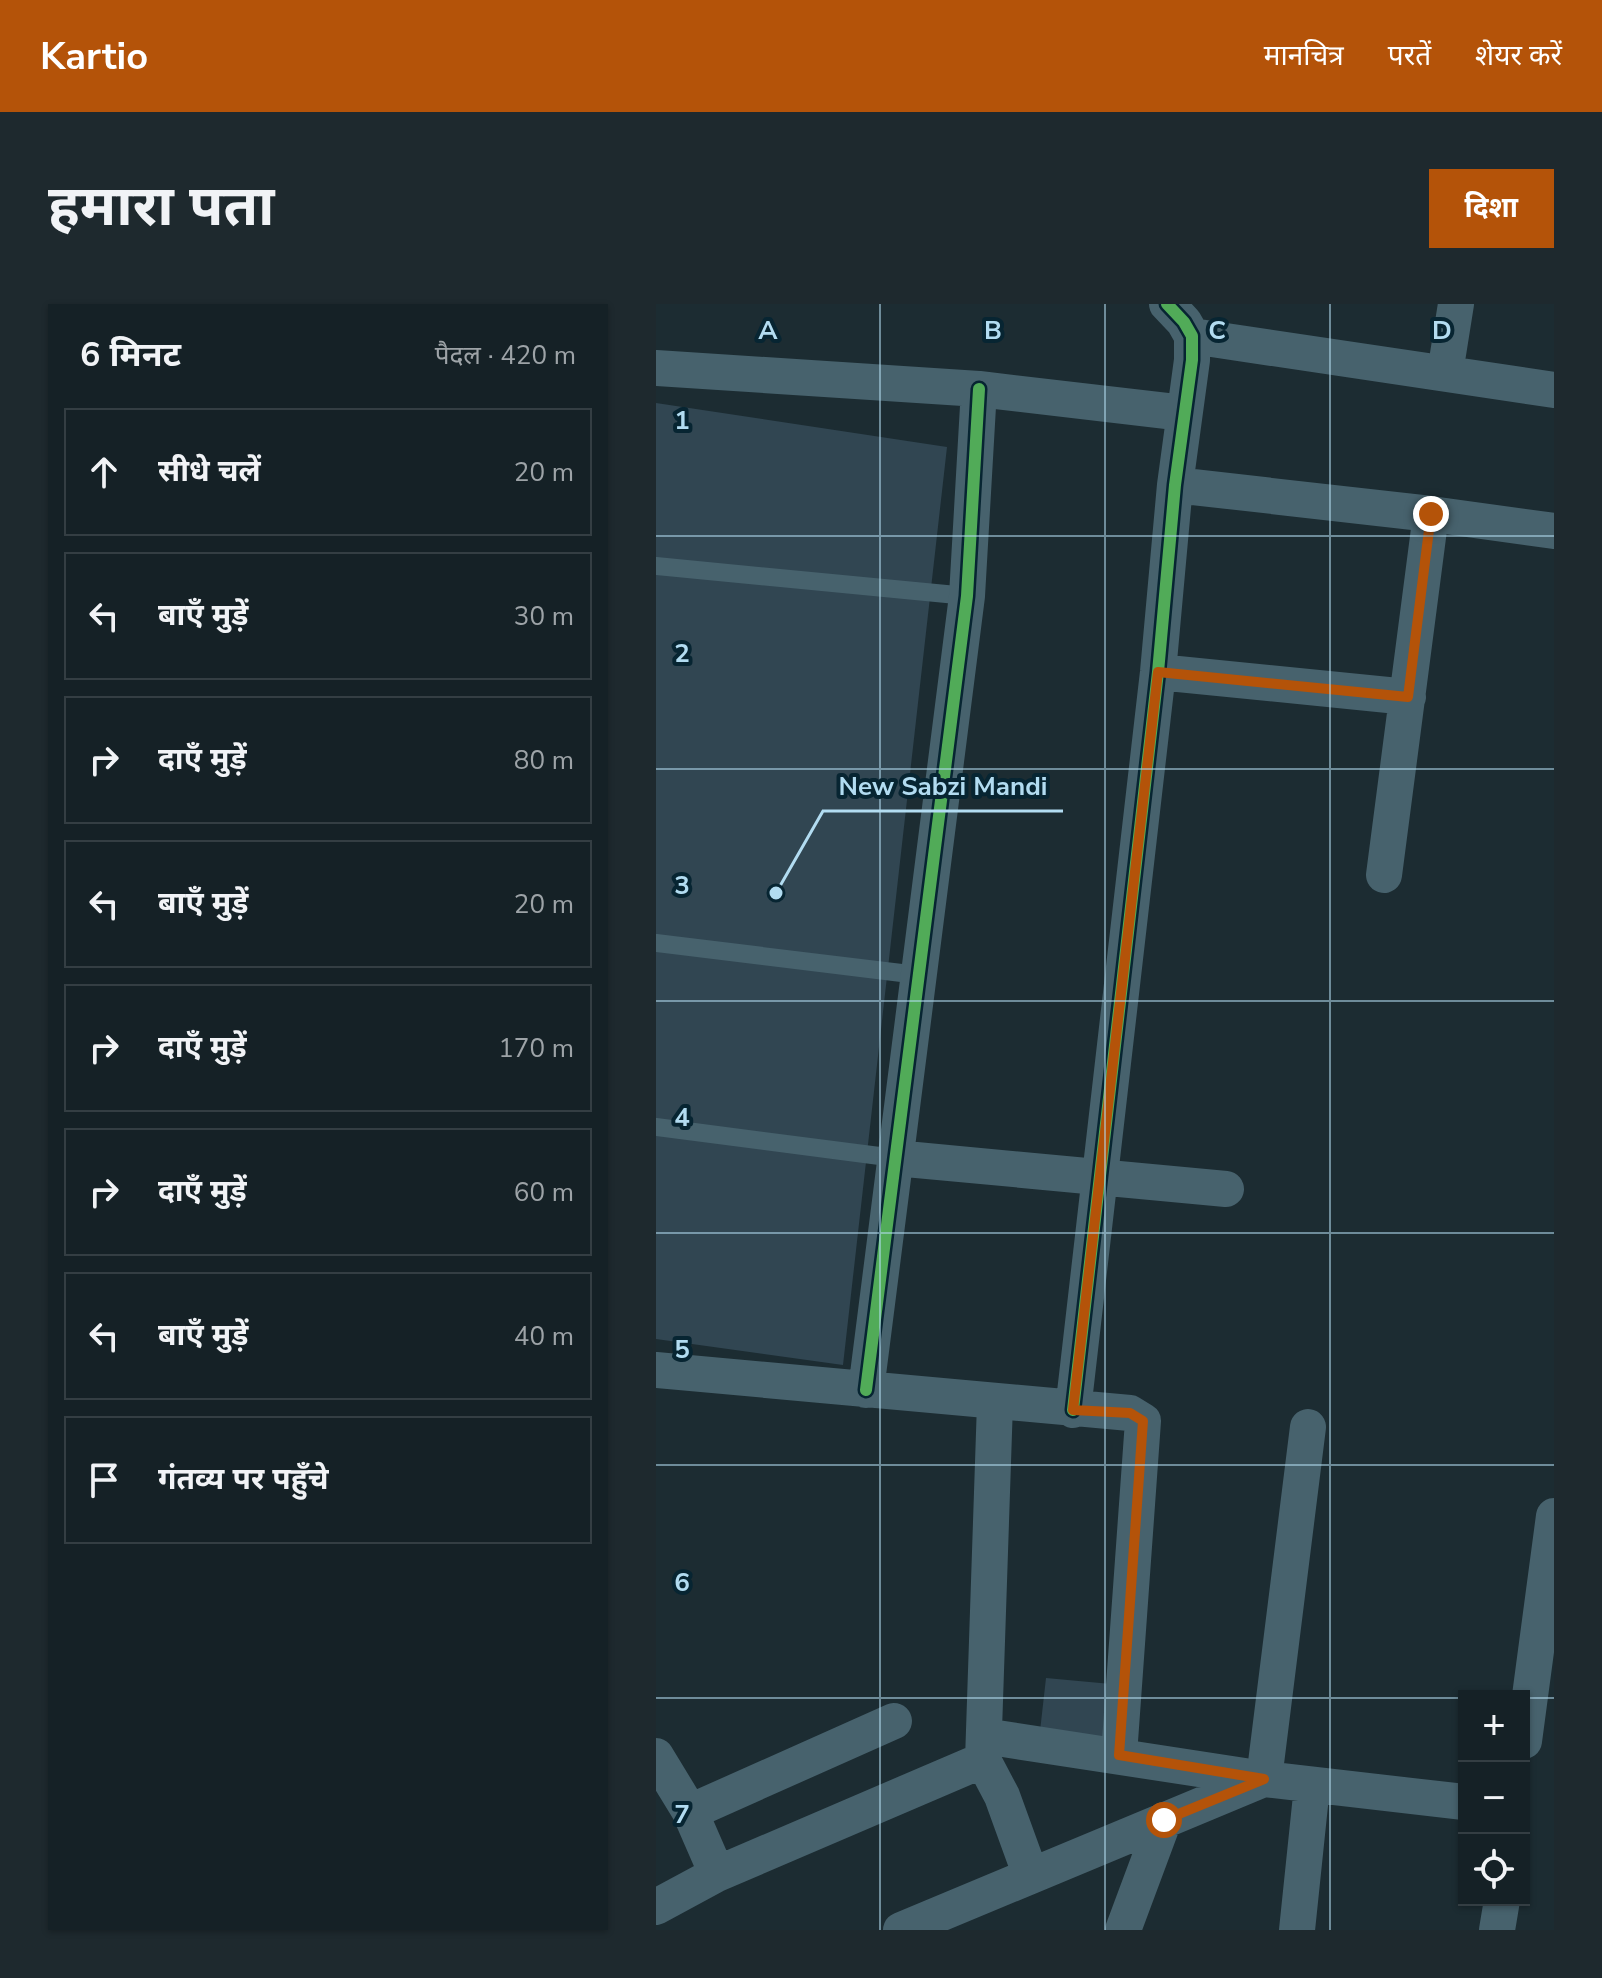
<!DOCTYPE html>
<html lang="hi">
<head>
<meta charset="utf-8">
<style>
  body { margin:0; font-family:"Nunito Sans","Noto Sans Devanagari",sans-serif; background:#1e292e; color:#f1f3f6 }
  .controls { position:absolute; right:24px; bottom:24px; display:grid; overflow:hidden; border-radius:0px; box-shadow:0 2px 6px #0004 }
  .controls button { width:72px; height:72px; display:grid; place-items:center; padding:0; border:0; border-bottom:2px solid #343e43; background:#152126; color:#f1f3f6; font:40px sans-serif }
  .stop { position:absolute; width:24px; height:24px; margin:-18px; border:6px solid #b45309; border-radius:50%; background:#fff }
  .stop.end { background:#b45309; border-color:#fff; box-shadow:0 2px 8px #0008 }
  .list { margin:0; padding:0; list-style:none }
  h2 { display:flex; justify-content:space-between; align-items:center; height:104px; margin:0; padding:0 32px; font-size:34px }
  h2 small { font-size:26px; font-weight:400; color:#9da3a7 }
  .list li { display:grid; grid-template-columns:52px 1fr auto; gap:24px; align-items:center; box-sizing:border-box; height:128px; margin:0 16px 16px; padding:0 16px; border:2px solid #343e43; border-radius:0px }
  .list b { display:block; font-size:30px; white-space:nowrap }
  .list em { font-size:26px; font-style:normal; color:#9da3a7 }
  .icon { flex:none; width:44px; height:44px; fill:none; stroke:currentColor; stroke-width:2; stroke-linecap:round; stroke-linejoin:round }
  .map { position:relative; flex:none; width:898px; height:1626px; overflow:hidden; border-radius:0px }
  header { display:flex; align-items:center; gap:48px; box-sizing:border-box; height:112px; padding:0 40px; background:#b45309; color:#fff }
  header strong { font-size:38px }
  nav { display:flex; gap:44px; margin-inline-start:auto; font-size:28px }
  .intro { display:flex; align-items:center; justify-content:space-between; box-sizing:border-box; height:192px; padding:0 48px }
  h1 { margin:0; font-size:56px }
  .button { padding:20px 36px; border-radius:0px; background:#b45309; color:#fff; font-size:28px; font-weight:700 }
  main { display:flex; gap:48px; padding:0 48px }
  aside { flex:1; background:#152126; border-radius:0px; box-shadow:0 2px 6px #0004 }
  .map>svg:first-child { display:block }
  .building { fill:#314652 }
  .lines { fill:none; stroke-linecap:round; stroke-linejoin:round }
  .service { stroke:#47626d; stroke-width:18 }
  .minor { stroke:#47626d; stroke-width:36 }
  .cycleway-casing { stroke:#072532; stroke-width:17 }
  .cycleway { stroke:#51ab58; stroke-width:12 }
  .route { stroke:#b45309; stroke-width:10 }
  .grid { fill:none; stroke:#b2dcf1; stroke-width:2; stroke-opacity:0.55 }
  .grid-label { font-size:26px; text-anchor:middle; font-weight:bold; fill:#b2dcf1; stroke:#072532; stroke-width:8; stroke-linejoin:round; paint-order:stroke }
  .leader { fill:none; stroke:#b2dcf1; stroke-width:3 }
  .callout-dot { fill:#b2dcf1; stroke:#072532; stroke-width:3 }
  .callout-label { font-size:26px; text-anchor:middle; font-weight:bold; fill:#b2dcf1; stroke:#072532; stroke-width:8; stroke-linejoin:round; paint-order:stroke }
</style>
</head>
<body>
<header>
<strong>Kartio</strong>
<nav><a>मानचित्र</a><a>परतें</a><a>शेयर करें</a></nav>
</header>
<div class="intro"><h1>हमारा पता</h1><a class="button">दिशा</a></div>
<main>
<aside>
<h2>6 मिनट<small>पैदल · 420 m</small></h2>
<ul class="list">
<li><svg class="icon" aria-label="ahead" viewBox="0 0 24 24"><path d="M12 20V5M6 11l6-6 6 6"/></svg><div><b>सीधे चलें</b></div><em>20 m</em></li>
<li><svg class="icon" aria-label="left" viewBox="0 0 24 24"><path d="M17 20v-9H6M10 6l-5 5 5 5"/></svg><div><b>बाएँ मुड़ें</b></div><em>30 m</em></li>
<li><svg class="icon" aria-label="right" viewBox="0 0 24 24"><path d="M7 20v-9h11M14 6l5 5-5 5"/></svg><div><b>दाएँ मुड़ें</b></div><em>80 m</em></li>
<li><svg class="icon" aria-label="left" viewBox="0 0 24 24"><path d="M17 20v-9H6M10 6l-5 5 5 5"/></svg><div><b>बाएँ मुड़ें</b></div><em>20 m</em></li>
<li><svg class="icon" aria-label="right" viewBox="0 0 24 24"><path d="M7 20v-9h11M14 6l5 5-5 5"/></svg><div><b>दाएँ मुड़ें</b></div><em>170 m</em></li>
<li><svg class="icon" aria-label="right" viewBox="0 0 24 24"><path d="M7 20v-9h11M14 6l5 5-5 5"/></svg><div><b>दाएँ मुड़ें</b></div><em>60 m</em></li>
<li><svg class="icon" aria-label="left" viewBox="0 0 24 24"><path d="M17 20v-9H6M10 6l-5 5 5 5"/></svg><div><b>बाएँ मुड़ें</b></div><em>40 m</em></li>
<li><svg class="icon" aria-label="arrive" viewBox="0 0 24 24"><path d="M6 21V4h12l-3 4 3 4H6"/></svg><div><b>गंतव्य पर पहुँचे</b></div></li>
</ul>
</aside>
<div class="map">
<svg width="898" height="1626" viewBox="0 0 898 1626">
  <rect width="100%" height="100%" fill="#1c2c32"/>
  <path class="building" d="M0,99L291,143L187,1061L0,1035Z
    M390,1374L455,1380L449,1443L383,1436Z"/>
  <g class="lines">
    <path class="service" d="M0,262L311,292
      M0,639L262,671
      M0,823L239,854"/>
    <path class="minor" d="M536,32L898,86
      M0,64L323,85L528,109
      M789,69L800,0
      M519,181L775,210L898,227
      M502,368L752,393
      M728,571L775,210
      M239,854L570,885
      M0,1066L474,1109L487,1117L463,1451
      M210,1086L311,292L323,85
      M339,1099L327,1456L346,1492L375,1572
      M417,1106L502,368L519,181L536,56V32L528,18L511,0
      M328,1432L608,1475L652,1123
      M868,1437L898,1212
      M0,1452L34,1508L61,1570
      M34,1508L238,1417
      M0,1603L61,1570L327,1456
      M245,1626L608,1475L808,1498
      M467,1626L508,1516
      M641,1626L656,1482
      M841,1626L846,1596"/>
    <g class="cycleway-casing">
      <path id="cycleway" d="M210,1086L311,292L323,85
        M417,1106L502,368L519,181L536,56V32L528,18L511,0"/>
    </g>
    <use href="#cycleway" class="cycleway"/>
  </g>
  <g class="lines">
    <path class="route" d="M508,1516L608,1475L463,1451L487,1117L474,1109L417,1106L502,368L752,393L775,210"/>
  </g>
  <path class="grid" d="M224,0V1626M449,0V1626M674,0V1626M0,232H898M0,465H898M0,697H898M0,929H898M0,1161H898M0,1394H808M868,1394H898"/>
  <g class="grid-label">
    <text x="112" y="35">A</text>
    <text x="337" y="35">B</text>
    <text x="561" y="35">C</text>
    <text x="786" y="35">D</text>
    <text x="26" y="125">1</text>
    <text x="26" y="358">2</text>
    <text x="26" y="590">3</text>
    <text x="26" y="822">4</text>
    <text x="26" y="1054">5</text>
    <text x="26" y="1287">6</text>
    <text x="26" y="1519">7</text>
  </g>
  <path class="leader" d="M120 589L167 507H407"/>
  <circle class="callout-dot" cx="120" cy="589" r="8"/>
  <g class="callout-label">
    <text x="287" y="491">New Sabzi Mandi</text>
  </g>
</svg>
<div class="controls">
<button>+</button>
<button>−</button>
<button><svg class="icon" aria-label="locate" viewBox="0 0 24 24"><circle cx="12" cy="12" r="6"/><path d="M12 2v4M12 18v4M2 12h4M18 12h4"/></svg></button>
</div>
<div class="stop" style="left:508px;top:1516px"></div>
<div class="stop end" style="left:775px;top:210px"></div>
</div>
</main>
</body>
</html>
